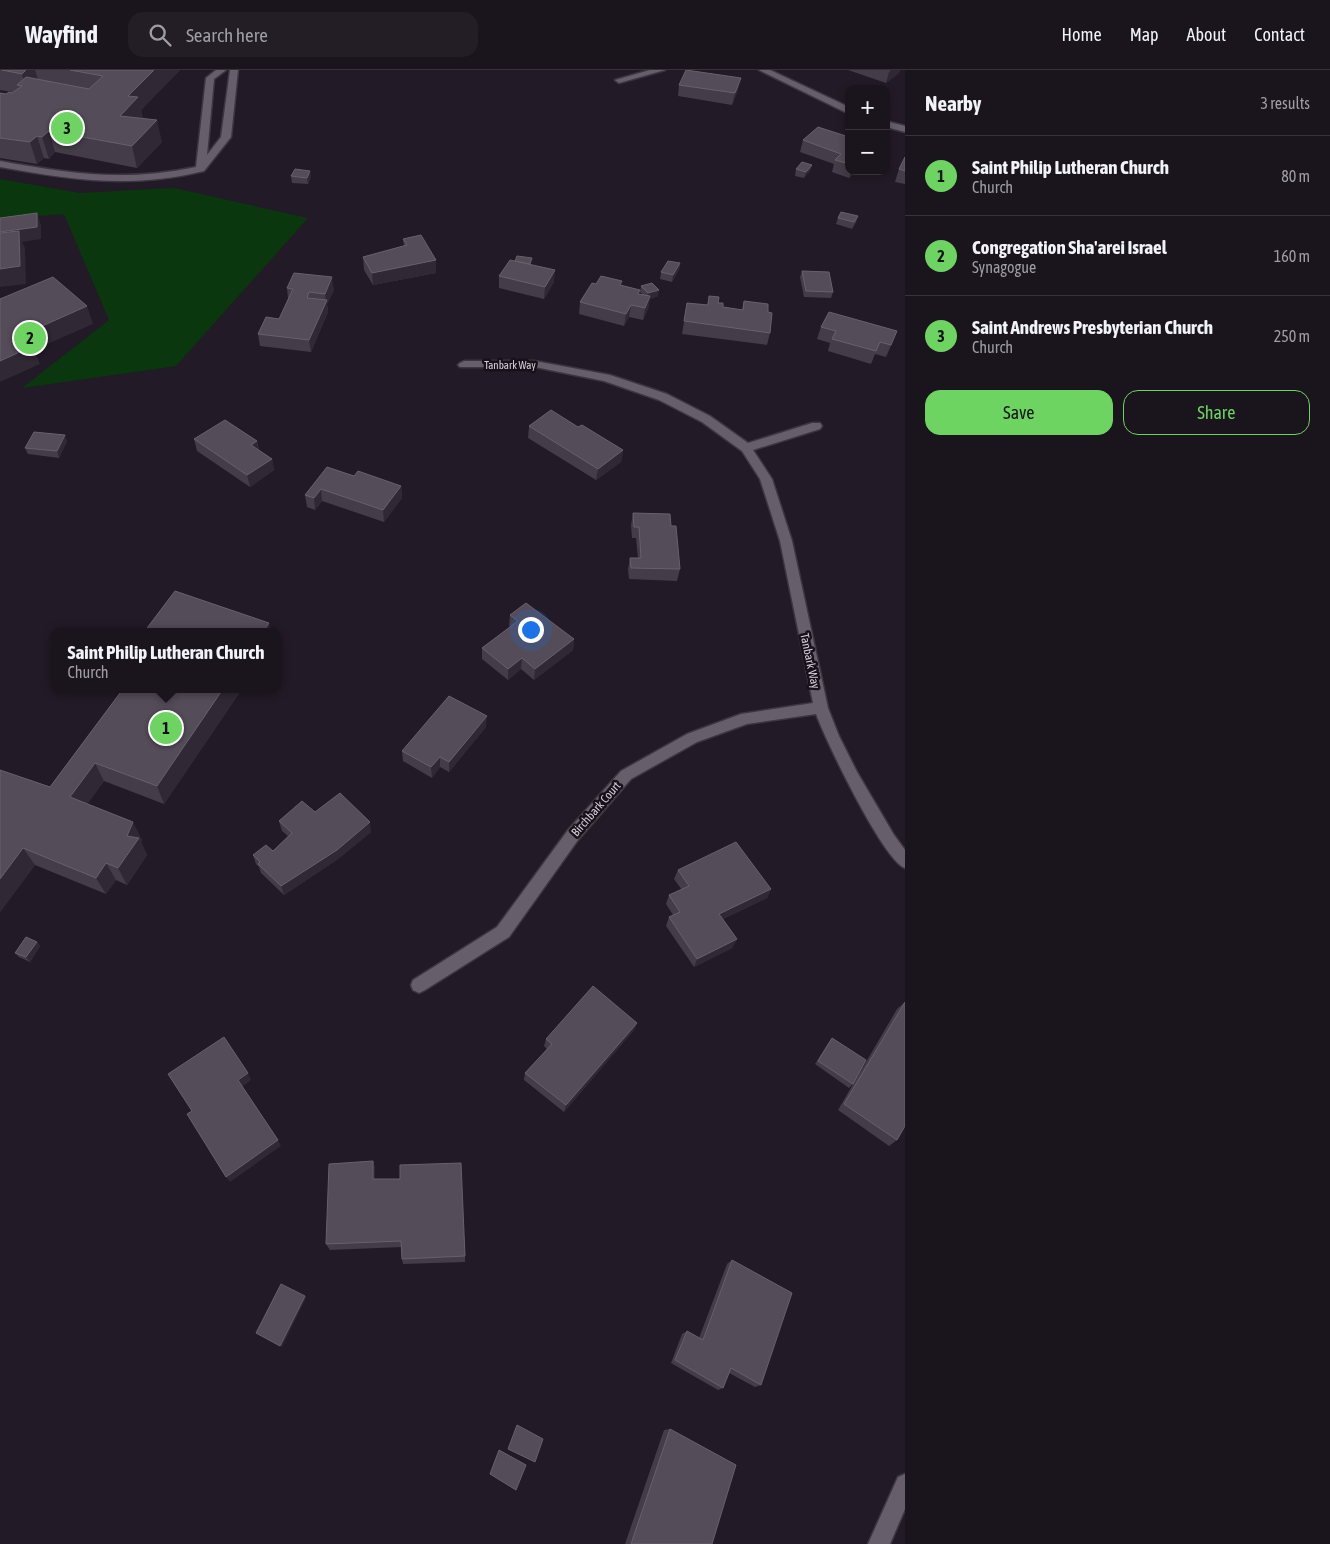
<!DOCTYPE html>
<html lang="en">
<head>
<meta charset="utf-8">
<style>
  body { margin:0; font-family:"Asap Condensed",sans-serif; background:#231d25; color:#f1f3f6 }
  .controls { position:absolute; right:15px; top:15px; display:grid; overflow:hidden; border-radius:10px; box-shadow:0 2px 8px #0003 }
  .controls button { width:45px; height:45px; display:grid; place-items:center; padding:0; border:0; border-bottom:1px solid #38333b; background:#1a141c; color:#f1f3f6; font:25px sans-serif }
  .you { position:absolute; left:530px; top:559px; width:18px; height:18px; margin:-12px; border:4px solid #fff; border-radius:50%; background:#1a73e8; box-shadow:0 0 0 8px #1a73e833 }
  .badge { display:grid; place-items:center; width:32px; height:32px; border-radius:50%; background:#6dd361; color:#111; font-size:16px; font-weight:700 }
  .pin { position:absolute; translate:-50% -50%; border:2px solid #fff; box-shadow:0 1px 5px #0006 }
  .popup { position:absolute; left:51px; top:558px; width:230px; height:65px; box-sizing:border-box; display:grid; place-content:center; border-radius:10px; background:#1a141c; filter:drop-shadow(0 1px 4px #0005); font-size:16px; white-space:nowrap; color:#9f9ea3 }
  .popup b { font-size:19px; color:#f1f3f6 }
  .popup::after { content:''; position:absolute; left:50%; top:100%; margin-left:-10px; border:10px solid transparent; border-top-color:#1a141c }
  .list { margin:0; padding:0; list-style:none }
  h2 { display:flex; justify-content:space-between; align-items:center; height:65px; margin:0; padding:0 20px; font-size:21px }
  h2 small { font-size:16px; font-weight:400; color:#9f9ea3 }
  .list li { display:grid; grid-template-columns:32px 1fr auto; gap:15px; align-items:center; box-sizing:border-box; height:80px; padding:0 20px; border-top:1px solid #38333b }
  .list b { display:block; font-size:19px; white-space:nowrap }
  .list p { margin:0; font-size:16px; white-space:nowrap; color:#9f9ea3 }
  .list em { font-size:16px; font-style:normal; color:#9f9ea3 }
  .actions { display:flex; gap:10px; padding:15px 20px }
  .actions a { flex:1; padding:11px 0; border:1px solid #6dd361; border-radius:15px; text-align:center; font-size:18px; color:#6dd361 }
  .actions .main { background:#6dd361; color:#111 }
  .icon { flex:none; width:28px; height:28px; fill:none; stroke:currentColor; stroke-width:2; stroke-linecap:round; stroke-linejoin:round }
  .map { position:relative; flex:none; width:905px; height:1474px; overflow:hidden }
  header { display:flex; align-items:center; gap:30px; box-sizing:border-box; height:70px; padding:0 25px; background:#1a141c; border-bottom:1px solid #38333b }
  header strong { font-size:24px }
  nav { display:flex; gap:28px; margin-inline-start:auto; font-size:18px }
  .search { width:350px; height:45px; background:#231d25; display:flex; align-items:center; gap:12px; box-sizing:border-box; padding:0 18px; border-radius:15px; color:#9f9ea3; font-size:19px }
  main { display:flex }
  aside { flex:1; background:#1a141c }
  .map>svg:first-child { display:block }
  .green { fill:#0b370f }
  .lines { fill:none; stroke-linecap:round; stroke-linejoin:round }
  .lane-casing { stroke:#3b363f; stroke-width:3 }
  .street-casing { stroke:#3b363f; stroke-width:3 }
  .lane { fill:#675e6c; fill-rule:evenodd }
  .street { fill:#675e6c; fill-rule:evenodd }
  .wall { fill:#443c49 }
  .shaded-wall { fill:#302834 }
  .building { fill:#544c58; stroke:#68616c }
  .labels { text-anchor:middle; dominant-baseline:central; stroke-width:5; stroke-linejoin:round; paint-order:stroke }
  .far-street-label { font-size:11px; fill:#d5d0d8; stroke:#18111c }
  .street-label { font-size:12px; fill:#d5d0d8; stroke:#18111c }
</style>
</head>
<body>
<header>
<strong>Wayfind</strong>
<div class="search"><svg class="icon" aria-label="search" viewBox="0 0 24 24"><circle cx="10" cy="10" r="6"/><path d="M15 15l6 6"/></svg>Search here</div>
<nav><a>Home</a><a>Map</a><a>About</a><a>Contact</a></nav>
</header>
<main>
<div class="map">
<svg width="905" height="1474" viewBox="0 0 905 1474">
  <rect width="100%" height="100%" fill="#221a26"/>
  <path class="green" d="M0,109L80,123L174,118L308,148L176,296L22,318L109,250L64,144L0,149Z"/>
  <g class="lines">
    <g class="lane-casing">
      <path id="lane" d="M216,0H226L214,9L207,85L221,67L230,0H238L231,67L204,101C130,119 73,110 0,97V91C73,104 123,112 196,97L206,8Z"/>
    </g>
    <g class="street-casing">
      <path id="street" d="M650,0H665L619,13L615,10Z
        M759,0H770L849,37V44Z
        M886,51L905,56V62L886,57Z
        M464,291H535L610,305L667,324L710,346L748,373L812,353H820L822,356L820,359L753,380L772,409L792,471L828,638L839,666L857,702L894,765L905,780V798C883,790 826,671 816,644L747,654L697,672L631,709L578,770L509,867L425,920L419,923L413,920L411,915L413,910L497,857L568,760L621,701L687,664L741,644L813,633L780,471L760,409L742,381L702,352L659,330L604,311L535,297H460L458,295L460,293Z
        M905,1404V1439L890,1474H868L898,1407Z"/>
    </g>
    <use href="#lane" class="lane"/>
    <use href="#street" class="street"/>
  </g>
  <path class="wall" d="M0,0H180L141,40L143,49L162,72L137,98L55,82L49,89L44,88L37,94L0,88V23L6,24L13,22L0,20Z
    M848,0H900L899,3L886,13Z
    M679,15L738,20L732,35L678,26Z
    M849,67V101H856L849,108L832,102L834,94L800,82L803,70Z
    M905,87V114L895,112L899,99Z
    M812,95L810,101L804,108L795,106L796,99Z
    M291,106L311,107L308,114L292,113Z
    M858,146L856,152L852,159L836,154L838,148Z
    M403,169L436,203L373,215L364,200L363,187L404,176Z
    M515,191L532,195L554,212L544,229L499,218V206Z
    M680,193L679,200L672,212L660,209L661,202Z
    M802,201L833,222L831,228L804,227L800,207Z
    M596,214L622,215L639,224L643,225L640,222L641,216L658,226L650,229L648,239L643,250L629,247L624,256L579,244L580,232Z
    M287,218L334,220L327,234L328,242L311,282L260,276L258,264L279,249L288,229Z
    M709,226L723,237L742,240L744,231L768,242L770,263L767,275L682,264L687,233L707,235Z
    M821,257L892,273L886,287L875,284L871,294L828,281L830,273L817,269Z
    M529,356L578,357L623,380L621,392L596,410L528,368Z
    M194,369L257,371L259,380L272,389L274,400L250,417L197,381Z
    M67,371L59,388L28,384L25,378Z
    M354,406L401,416L402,428L384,452L322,431L315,440L307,437L305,425Z
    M633,443L671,456L680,499L677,511L629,509L628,499L630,488H638L636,468H632L631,455Z
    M510,545L574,569L573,580L534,610L521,599L508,610L482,589V578L510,557L509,556Z
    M123,619H242L164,734L104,711L87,734L142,770L141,772L147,785L127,815L116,810L106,824L35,795L0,842V700L50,717Z
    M486,657L449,702L440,697L432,708L403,691L402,681Z
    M315,742L371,762L338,789L284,825L261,803L259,797L256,794L253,785L273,781L288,766L282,761L279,751Z
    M678,800L771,819L767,828L723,849L737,869L732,878L694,897L666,856L669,847L673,845L666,834L669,825L682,820L674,809Z
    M37,872L40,876L30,892L19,887L15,883Z
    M905,932L897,1070L889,1076L838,1040L897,939Z
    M637,953L634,960L564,1042L524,1010L525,1003L547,979L544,976L546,969Z
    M832,968L853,1014L849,1018L815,994L829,972Z
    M373,1091L375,1099V1109L465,1186V1192L403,1194L402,1189V1177L330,1180L326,1174Z
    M732,1190L761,1315L755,1317L729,1303L723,1318L718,1320L671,1293L682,1264L687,1261L699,1268L727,1194Z
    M670,1359L712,1474H625L664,1360Z"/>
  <path class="shaded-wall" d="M26,0H35L40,15L28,25L22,4Z
    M154,0H180L141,40L143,49L120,46L128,26Z
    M891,0H900L899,3L886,13L889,2Z
    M741,8L738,20L732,35L735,23Z
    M157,50L162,72L137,98L132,76Z
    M49,61L55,82L49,89L42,67Z
    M37,66L44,88L37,94L30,72Z
    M812,95L810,101L804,108L806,102Z
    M310,101L311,107L308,114L307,108Z
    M851,101H856L849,108Z
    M37,143L41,155V169L22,172L25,178L26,214L0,217V162Z
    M436,190V203L373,215L372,203Z
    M680,193L679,200L672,212L673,205Z
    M555,200L554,212L544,229L545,217Z
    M332,207L334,220L327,234L328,242L311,282L309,270L326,232L325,224Z
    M659,220L658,226L650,229L648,239L643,250L648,223Z
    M631,235L629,247L624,256L626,244Z
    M87,236L93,254L34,280L40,294L0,312V291L22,265Z
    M65,365L67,371L59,388L57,381Z
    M257,371L259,383L251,375Z
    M623,380L621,392L596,410L598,399Z
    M272,389L274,400L250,417L247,405Z
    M401,416L402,428L384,452L383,440Z
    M321,419L322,431L315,440L314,428Z
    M269,553L271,562H263Z
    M574,569L573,580L534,610L535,599Z
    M522,588L521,599L508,610V599Z
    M223,619H242L164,734L157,716Z
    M487,646L486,657L449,702V692Z
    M440,687V697L432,708L431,697Z
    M95,693L104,711L80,745L70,727Z
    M133,752L142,770L141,772L147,785L127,815L118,798L127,766Z
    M370,752L371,762L338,789L284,825L281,816Z
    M23,778L35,795L0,842V809Z
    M106,793L116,810L106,824L96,808Z
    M771,819L767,828L715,853L719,844Z
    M737,869L732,878L694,897L697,889Z
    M37,872L40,876L30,892L26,887Z
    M637,953L634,960L564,1042L566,1035Z
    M248,1003L251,1010L242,1017L238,1010Z
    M278,1070L281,1076L230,1112L226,1107Z
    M373,1091L375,1099V1117L373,1109Z
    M305,1226L306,1228L282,1277L280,1276Z"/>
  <path class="building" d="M2,0H26L22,4Z
    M70,0H154L128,26L138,27L120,46L157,50L132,76L49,61L42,67L37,66L30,72L0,68V23L6,24L9,22L12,23L22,16L17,15L26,7L89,19L103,6Z
    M686,0L741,8L735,23L679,15Z
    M818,57L849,67V94L835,90L841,84L803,70Z
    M905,87V101L899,99Z
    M802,92L812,95L806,102L796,99Z
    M295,99L310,101L307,108L291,106Z
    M841,142L858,146L854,152L838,148Z
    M37,143V157L0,162V148Z
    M19,161L20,196L0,199V163Z
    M421,165L436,190L372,203L363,187L407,175L403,169Z
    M517,186L532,188L530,194L515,191Z
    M510,190L555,200L545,217L499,206Z
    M668,191L680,193L673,205L661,202Z
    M802,201L829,202L833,222L806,221Z
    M294,203L332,207L325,224L309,222L307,228L327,230L309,270L258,264L266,247L279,249L293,219L287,218Z
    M601,206L622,211L620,215L640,220L638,224L650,226L645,238L631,235L626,244L580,232L592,213L596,214Z
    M53,207L87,236L22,265L33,276L0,291V229Z
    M652,213L659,220L648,223L641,216Z
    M709,226L719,227L718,233H723V237L743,240L744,231L768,234V242L772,243L770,263L684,251L687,233L708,235Z
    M829,242L897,261L891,275L880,272L876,281L832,269L836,261L821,257Z
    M551,340L578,357L582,355L623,380L598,399L529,356Z
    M225,350L257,371L251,375L272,389L247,405L194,369Z
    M34,362L65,365L57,381L25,378Z
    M327,397L354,406L358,401L401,416L383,440L321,419L314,428L305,425Z
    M633,443L670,444L671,456H676L680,499L631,498L630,488H641L639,457H634Z
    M175,521L269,553L263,562H144Z
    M526,533L574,569L535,599L522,588L508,599L482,578L518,551L510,545Z
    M123,619H223L157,716L95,693L70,727L133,752L127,766L139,768L118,798L106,793L96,808L23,778L0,809V700L50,717Z
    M449,626L487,646L449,692L440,687L431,697L402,681Z
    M340,723L370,752L337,780L281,816L258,794L260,792L253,785L266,775L273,781L292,763L279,751L302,731L315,742Z
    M736,772L771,819L719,844L737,869L697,889L669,847L680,842L669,825L689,816L678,800Z
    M26,867L37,872L26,887L15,883Z
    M593,916L637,953L566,1035L525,1003L552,974L546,969Z
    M905,932V1056L897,1070L844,1034Z
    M224,967L248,1003L238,1010L278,1070L226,1107L187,1044L192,1041L168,1004Z
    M832,968L866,990L853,1014L818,991Z
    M373,1091V1109H400V1095L461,1093L465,1186L402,1189L401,1171L326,1174L329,1094Z
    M732,1190L792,1223L761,1315L731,1298L723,1318L675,1290L687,1261L703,1270Z
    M281,1214L305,1226L280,1276L256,1263Z
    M517,1355L543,1369L535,1392L508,1379Z
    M670,1359L736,1395L712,1474H631Z
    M499,1380L526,1395L516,1420L490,1404Z"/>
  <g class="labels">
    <g class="far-street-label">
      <text x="510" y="295">Tanbark Way</text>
    </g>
    <g class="street-label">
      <text transform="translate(810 591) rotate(78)">Tanbark Way</text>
      <text transform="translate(596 739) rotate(-49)">Birchbark Court</text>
    </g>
  </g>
</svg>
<div class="controls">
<button>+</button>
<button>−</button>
</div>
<div class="you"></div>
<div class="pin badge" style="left:166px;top:658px">1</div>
<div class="popup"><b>Saint Philip Lutheran Church</b>Church</div>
<div class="pin badge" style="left:30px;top:268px">2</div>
<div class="pin badge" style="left:67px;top:58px">3</div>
</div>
<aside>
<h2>Nearby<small>3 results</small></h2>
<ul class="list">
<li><span class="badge">1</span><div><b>Saint Philip Lutheran Church</b><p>Church</p></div><em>80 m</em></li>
<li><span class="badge">2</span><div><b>Congregation Sha'arei Israel</b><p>Synagogue</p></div><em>160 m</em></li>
<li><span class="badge">3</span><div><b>Saint Andrews Presbyterian Church</b><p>Church</p></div><em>250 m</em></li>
</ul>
<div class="actions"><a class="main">Save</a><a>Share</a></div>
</aside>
</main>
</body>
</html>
